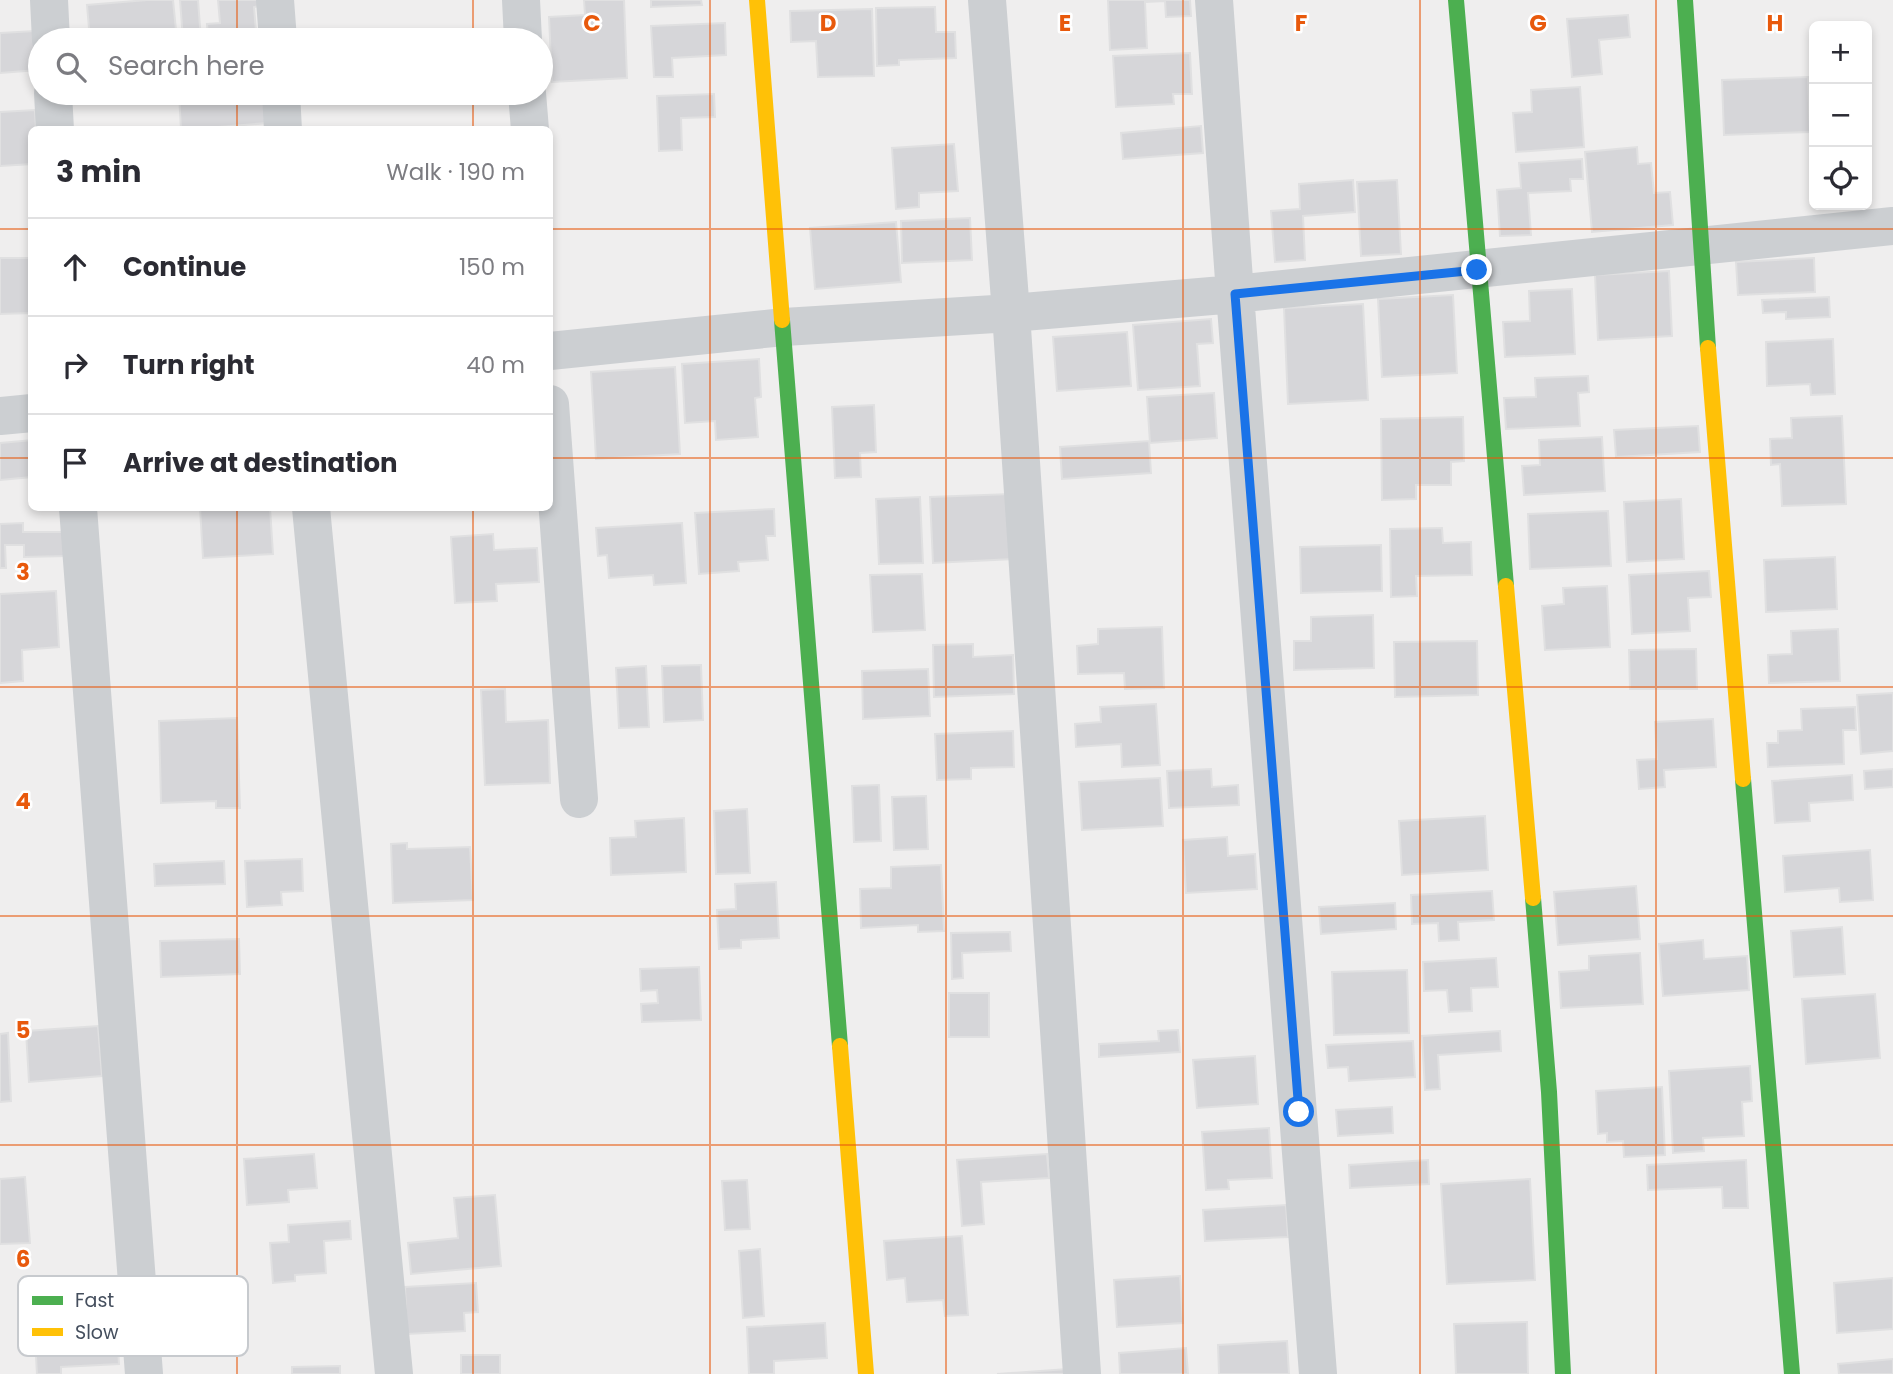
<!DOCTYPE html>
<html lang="en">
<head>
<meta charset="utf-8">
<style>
  body { margin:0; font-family:Poppins,sans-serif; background:#f7f7f7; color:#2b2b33 }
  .controls { position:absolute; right:21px; top:21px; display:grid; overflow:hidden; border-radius:10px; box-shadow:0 4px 10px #0003 }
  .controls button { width:63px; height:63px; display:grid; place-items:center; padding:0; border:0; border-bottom:2px solid #e1e1e2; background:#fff; color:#2b2b33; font:35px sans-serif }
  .stop { position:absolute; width:21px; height:21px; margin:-16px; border:5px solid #1a73e8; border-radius:50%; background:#fff }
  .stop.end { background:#1a73e8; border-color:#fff; box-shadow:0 2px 7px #0008 }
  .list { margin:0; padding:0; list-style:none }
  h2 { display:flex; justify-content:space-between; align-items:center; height:91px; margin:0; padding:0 28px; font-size:30px }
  h2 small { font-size:23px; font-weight:400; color:#7c7c81 }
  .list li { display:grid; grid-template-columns:46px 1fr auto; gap:21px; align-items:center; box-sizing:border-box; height:98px; padding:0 28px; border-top:2px solid #e1e1e2 }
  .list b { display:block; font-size:26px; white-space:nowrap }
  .list em { font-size:23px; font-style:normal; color:#7c7c81 }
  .icon { flex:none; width:38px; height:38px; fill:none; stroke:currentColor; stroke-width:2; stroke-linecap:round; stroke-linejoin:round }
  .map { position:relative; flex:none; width:1893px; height:1374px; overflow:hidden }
  .search { position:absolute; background:#fff; box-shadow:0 4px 10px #0003; left:28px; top:28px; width:525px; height:77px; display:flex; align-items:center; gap:18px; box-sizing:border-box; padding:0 24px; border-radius:38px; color:#7c7c81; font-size:26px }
  .panel { position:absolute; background:#fff; box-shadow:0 4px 10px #0003; left:28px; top:126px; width:525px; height:385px; border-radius:10px }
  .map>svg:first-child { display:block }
  .building { fill:#d6d6d9; stroke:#e0e0e1; stroke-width:2 }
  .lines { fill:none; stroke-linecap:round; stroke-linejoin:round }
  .street { stroke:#cccfd2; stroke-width:38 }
  .fast { stroke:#4caf50; stroke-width:16 }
  .slow { stroke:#ffc107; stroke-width:16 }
  .route { stroke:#1a73e8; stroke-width:9 }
  .grid { fill:none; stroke:#e8590c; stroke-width:2; stroke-opacity:0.55 }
  .key { fill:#fff; stroke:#c7cace; stroke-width:2 }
  .key-label { font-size:19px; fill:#444e5d }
  .grid-label { font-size:23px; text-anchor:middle; font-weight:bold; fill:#e8590c; stroke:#fff; stroke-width:5; stroke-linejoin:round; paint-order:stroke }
</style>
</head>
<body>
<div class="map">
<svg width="1893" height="1374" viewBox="0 0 1893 1374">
  <rect width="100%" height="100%" fill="#efeeee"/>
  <path class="building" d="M147,0H173L177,40H90L87,5Z
    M180,0H198L201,40H183Z
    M218,0H266L267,5L254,7L256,31L235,32L236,40H208L207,24L220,23Z
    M584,0H624L627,78L552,82L549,17L585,15Z
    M651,0H701L702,5L651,7Z
    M1108,0H1190L1191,16L1166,17L1165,1L1145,2L1147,48L1110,50Z
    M935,7L936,32H955L956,58L899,60V65L877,66L876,8Z
    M872,9L874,76L818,77L816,41L791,42L790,11Z
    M1628,15L1630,37L1599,40L1602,74L1572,77L1567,19Z
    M725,23L726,55L672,58L673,77H654L651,26Z
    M35,31L38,70L0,73V33Z
    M1190,53L1192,94H1173L1174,104L1116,107L1113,56Z
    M1808,77L1810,132L1724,135L1722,80Z
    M1580,87L1584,147L1516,152L1513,113L1532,112L1531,90Z
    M179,93H266L268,123L181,130Z
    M714,94L715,117L681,118L682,150L659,151L657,96Z
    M35,110L36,130H32V164L0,166V112Z
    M1201,126L1203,153L1123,159L1121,133Z
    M954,144L958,191L919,193V207L896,209L892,148Z
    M1637,147L1638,164L1651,163L1654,193L1670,192L1673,225L1592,232L1585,152Z
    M1582,159L1583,179H1570L1571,191L1528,193L1531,235L1500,236L1497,190L1521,188L1519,163Z
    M1353,180L1355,212L1303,216L1305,260L1275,262L1271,211L1300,209L1299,184Z
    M1397,180L1401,254L1361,256L1357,182Z
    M970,218L972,260L902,263L901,221Z
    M896,222L901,282L815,289L810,228Z
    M0,258H32V313L0,314Z
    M1814,258L1815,292L1738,295L1736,262Z
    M1669,271L1672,336L1598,340L1595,275Z
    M1572,289L1575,354L1505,357L1503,322L1530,321L1529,291Z
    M1453,295L1457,373L1382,377L1378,299Z
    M1829,297L1830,317L1786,319V312L1763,313L1762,300Z
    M1363,304L1368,400L1288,404L1284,308Z
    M1211,319L1213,343L1197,344L1200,386L1138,390L1133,325Z
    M1127,332L1131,386L1057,391L1053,337Z
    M1833,339L1835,394L1811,395L1810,384L1767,386L1766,342Z
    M759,359L761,397L755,398L758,437L716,440L715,421L685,423L682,364Z
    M675,367L680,454L596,459L591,372Z
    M1588,376L1589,392L1578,393L1580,426L1506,429L1504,398L1536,397L1535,378Z
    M1214,393L1217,438L1150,443L1147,397Z
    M874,405L876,452L860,453L861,477L835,478L832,407Z
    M1842,416L1846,504L1782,506L1780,464L1771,465L1770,439L1792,438L1791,418Z
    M1463,417L1464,461L1451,462V485H1416V499L1382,500L1381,419Z
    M1698,426L1700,452L1616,457L1614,430Z
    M1602,437L1605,491L1524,495L1522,466L1540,465L1539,440Z
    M32,440V477L0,480V443Z
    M1149,441L1151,473L1062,479L1060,447Z
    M1011,494L1014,559L933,563L930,497Z
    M920,497L923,563L879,564L876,499Z
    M1681,499L1684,559L1627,562L1624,502Z
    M200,508H270L273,554L203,558Z
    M774,509L775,536H766L768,560L738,562L739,571L699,574L695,513Z
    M1608,511L1611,566L1530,569L1528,514Z
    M23,523V532H67V556L24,557V545H5L6,568H0V524Z
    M682,523L686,583L654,585L653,575L609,578L607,555L598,556L596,528Z
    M1442,528L1443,543L1471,542L1472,575L1416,576L1417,596L1391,597L1390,529Z
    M493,534L494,550L537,548L539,582L496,584L497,601L455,603L451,537Z
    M1381,545L1382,591L1301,593L1300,547Z
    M1835,557L1837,609L1766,612L1764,560Z
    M1709,571L1711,597L1688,598L1690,631L1632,634L1629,575Z
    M922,574L925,630L873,632L870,575Z
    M1607,586L1610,647L1545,650L1542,606L1564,604L1563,588Z
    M56,591L59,647L22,650L23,681L0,683V594Z
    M1373,615L1374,668L1294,670V641H1311V617Z
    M1162,627L1164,688L1125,689L1124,673L1078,674L1077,646L1098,644V629Z
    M1838,629L1840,681L1769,683L1768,655L1792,654L1791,631Z
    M1477,641L1478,695L1395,697L1394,642Z
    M973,644V657L1013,655L1014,694L934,697L933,645Z
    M1696,649L1697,689H1630L1629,650Z
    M701,665L703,720L664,722L662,666Z
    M646,666L649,727L619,728L616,668Z
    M928,669L930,716L863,719L862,671Z
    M505,689L506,722L548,720L550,783L485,785L481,690Z
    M1893,693V751L1861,754L1857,695Z
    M1156,704L1160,765L1122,767L1121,744L1076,747L1075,724L1101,722L1100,707Z
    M1855,707L1856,730H1843L1844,764L1768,767L1767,743H1778V731L1802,730L1801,709Z
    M237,718L240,808H216V801L161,803L159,721Z
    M1713,719L1716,767L1664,770L1665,787L1639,789L1637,760L1657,759L1655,722Z
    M1013,731L1014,767L971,768V779L937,780L935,734Z
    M1211,769L1212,787L1238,785L1239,805L1169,808L1167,771Z
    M1893,769V787L1865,789L1864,771Z
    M1852,775L1853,800L1809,803L1810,821L1775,823L1772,781Z
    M1160,778L1163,826L1082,830L1079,782Z
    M879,785L881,841L854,842L852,786Z
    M926,796L928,849L894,850L892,797Z
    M747,809L750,873L716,874L714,811Z
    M1485,816L1488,870L1402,875L1399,821Z
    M684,818L686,872L611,875L610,838L636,837L635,821Z
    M1227,837L1228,856L1255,854L1257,889L1186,893L1183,840Z
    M407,843V849L470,847L473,900L393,903L391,844Z
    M1870,850L1873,900L1840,902L1839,888L1785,892L1783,856Z
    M302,859L303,891L281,892L282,905L247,907L245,861Z
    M224,861L225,884L155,886L154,864Z
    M941,865L944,931L918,932V925L861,928L860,889L891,888V867Z
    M776,882L779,938L741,940V948L719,949L717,910L736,909L735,884Z
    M1636,886L1640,939L1558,945L1554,892Z
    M1492,891L1494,920L1458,922L1459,940L1439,941L1438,923L1412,924L1411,895Z
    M1395,903L1396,929L1321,934L1319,907Z
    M1842,927L1845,974L1794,977L1791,931Z
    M1010,932L1011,951L962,953L963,978L952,979L951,933Z
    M239,939L240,974L161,977L160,941Z
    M1703,940L1704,959L1747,956L1749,990L1663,996L1659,944Z
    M1640,953L1643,1004L1561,1008L1559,972L1589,970V956Z
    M1496,958L1498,987L1471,988L1472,1011L1449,1012L1447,990L1424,991L1423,962Z
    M699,967L701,1020L642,1022L641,1004L658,1003L657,990L641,991L640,969Z
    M1407,970L1409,1033L1334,1035L1332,972Z
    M949,993H989V1037H949Z
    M1875,994L1880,1058L1806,1064L1802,999Z
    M98,1026L102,1076L29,1082L26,1031Z
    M1178,1030L1180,1052L1099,1057V1044L1159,1041L1158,1031Z
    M1500,1031L1501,1051L1438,1055L1440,1089L1425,1090L1422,1036Z
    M8,1033L11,1101L0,1102V1034Z
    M1413,1041L1415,1077L1349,1081L1348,1067L1328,1068L1326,1045Z
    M1255,1056L1258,1104L1197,1108L1193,1060Z
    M1750,1066L1752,1101L1742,1102L1744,1136L1703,1138L1704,1151L1673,1153L1669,1071Z
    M1662,1087L1665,1155L1624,1157L1623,1141L1607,1142V1133L1598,1134L1596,1091Z
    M1392,1107L1393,1133L1338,1136L1336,1110Z
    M1269,1128L1272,1178L1228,1180L1229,1189L1206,1190L1202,1132Z
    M314,1154L317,1188L288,1190L289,1202L247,1205L244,1159Z
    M1047,1154L1049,1178L981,1182L984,1224L962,1226L957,1160Z
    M1428,1160L1429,1184L1350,1188L1349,1165Z
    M1746,1160L1748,1208H1723L1722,1187L1648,1190L1647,1165Z
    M25,1177L30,1243L0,1244V1179Z
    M1530,1179L1535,1280L1447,1284L1441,1184Z
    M747,1180L750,1229L725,1230L722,1181Z
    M495,1195L501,1266L411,1274L408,1243L458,1238L454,1198Z
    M1286,1205L1288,1237L1205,1241L1203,1210Z
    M350,1221L351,1239L324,1241L326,1273L295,1275V1281L273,1283L270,1243L289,1242L288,1225Z
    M962,1236L968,1315L945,1316L943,1300L907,1302L905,1278L887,1280L884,1241Z
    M760,1249L764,1316L743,1318L739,1251Z
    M1180,1276L1183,1323L1117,1327L1114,1280Z
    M1893,1278V1329L1837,1333L1834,1283Z
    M476,1283L478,1312L464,1313L465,1331L407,1334L405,1287Z
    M69,1320L70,1334L117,1331L119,1364L61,1367V1374H37L34,1322Z
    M1527,1322L1528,1374H1456L1454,1324Z
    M825,1323L827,1358L774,1361V1374H749L747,1327Z
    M1287,1341L1289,1374H1219L1218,1345Z
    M1186,1348L1188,1374H1120L1119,1353Z
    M461,1355H500V1374H461Z
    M1893,1359V1374H1839L1838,1364Z
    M340,1366V1374H292V1367Z
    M1067,1369L1068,1374H997Z"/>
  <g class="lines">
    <path class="street" d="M49,0L51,40
      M275,0L278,40
      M521,0L523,40
      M987,0L1011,313L1082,1374
      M1214,0L1235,294L1318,1374
      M53,93L55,130
      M281,93L283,130
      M527,93L530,130
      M550,351L784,327L1011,313L1235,294L1893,226
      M550,404L579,799
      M0,416L32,413
      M78,508L144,1374
      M311,508L394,1374"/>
    <path class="fast" d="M1456,0L1506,586
      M1685,0L1708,348
      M782,320L840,1046
      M1743,779L1792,1374
      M1533,898L1549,1092L1563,1374"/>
    <path class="slow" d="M757,0L782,320
      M1708,348L1743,779
      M1506,586L1533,898
      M840,1046L866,1374"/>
  </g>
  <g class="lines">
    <path class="route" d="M1299,1112L1235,294L1477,270"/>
  </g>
  <path class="grid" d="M237,0V40M473,0V40M710,0V1374M946,0V1374M1183,0V1374M1420,0V1374M1656,0V1374M237,93V130M473,93V130M0,229H32M550,229H1893M0,458H32M550,458H1893M237,508V1374M473,508V1374M0,687H1893M0,916H1893M0,1145H1893"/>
  <rect x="18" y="1276" width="230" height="80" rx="10" class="key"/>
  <rect x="32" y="1296" width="31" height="9" fill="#4caf50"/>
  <rect x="32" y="1328" width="31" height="8" fill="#ffc107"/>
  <g class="key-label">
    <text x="75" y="1307">Fast</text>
    <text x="75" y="1339">Slow</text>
  </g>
  <g class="grid-label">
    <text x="592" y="31">C</text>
    <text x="828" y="31">D</text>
    <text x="1065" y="31">E</text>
    <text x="1301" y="31">F</text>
    <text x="1538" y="31">G</text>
    <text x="1775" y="31">H</text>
    <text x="23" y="580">3</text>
    <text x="23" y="809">4</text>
    <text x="23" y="1038">5</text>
    <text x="23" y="1267">6</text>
  </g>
</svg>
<div class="controls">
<button>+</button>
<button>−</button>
<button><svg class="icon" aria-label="locate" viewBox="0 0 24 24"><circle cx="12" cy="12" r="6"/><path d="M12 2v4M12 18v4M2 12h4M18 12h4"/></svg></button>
</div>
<div class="stop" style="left:1299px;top:1112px"></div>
<div class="stop end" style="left:1477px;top:270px"></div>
<div class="search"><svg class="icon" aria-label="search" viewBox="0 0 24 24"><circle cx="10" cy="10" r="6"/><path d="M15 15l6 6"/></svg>Search here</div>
<section class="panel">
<h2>3 min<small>Walk · 190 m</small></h2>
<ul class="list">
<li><svg class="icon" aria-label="ahead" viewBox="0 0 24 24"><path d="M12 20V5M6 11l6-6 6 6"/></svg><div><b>Continue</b></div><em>150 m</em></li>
<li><svg class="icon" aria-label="right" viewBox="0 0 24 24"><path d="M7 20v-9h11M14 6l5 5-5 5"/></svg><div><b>Turn right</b></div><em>40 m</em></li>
<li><svg class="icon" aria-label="arrive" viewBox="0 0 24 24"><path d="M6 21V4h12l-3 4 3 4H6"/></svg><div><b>Arrive at destination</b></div></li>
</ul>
</section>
</div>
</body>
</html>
